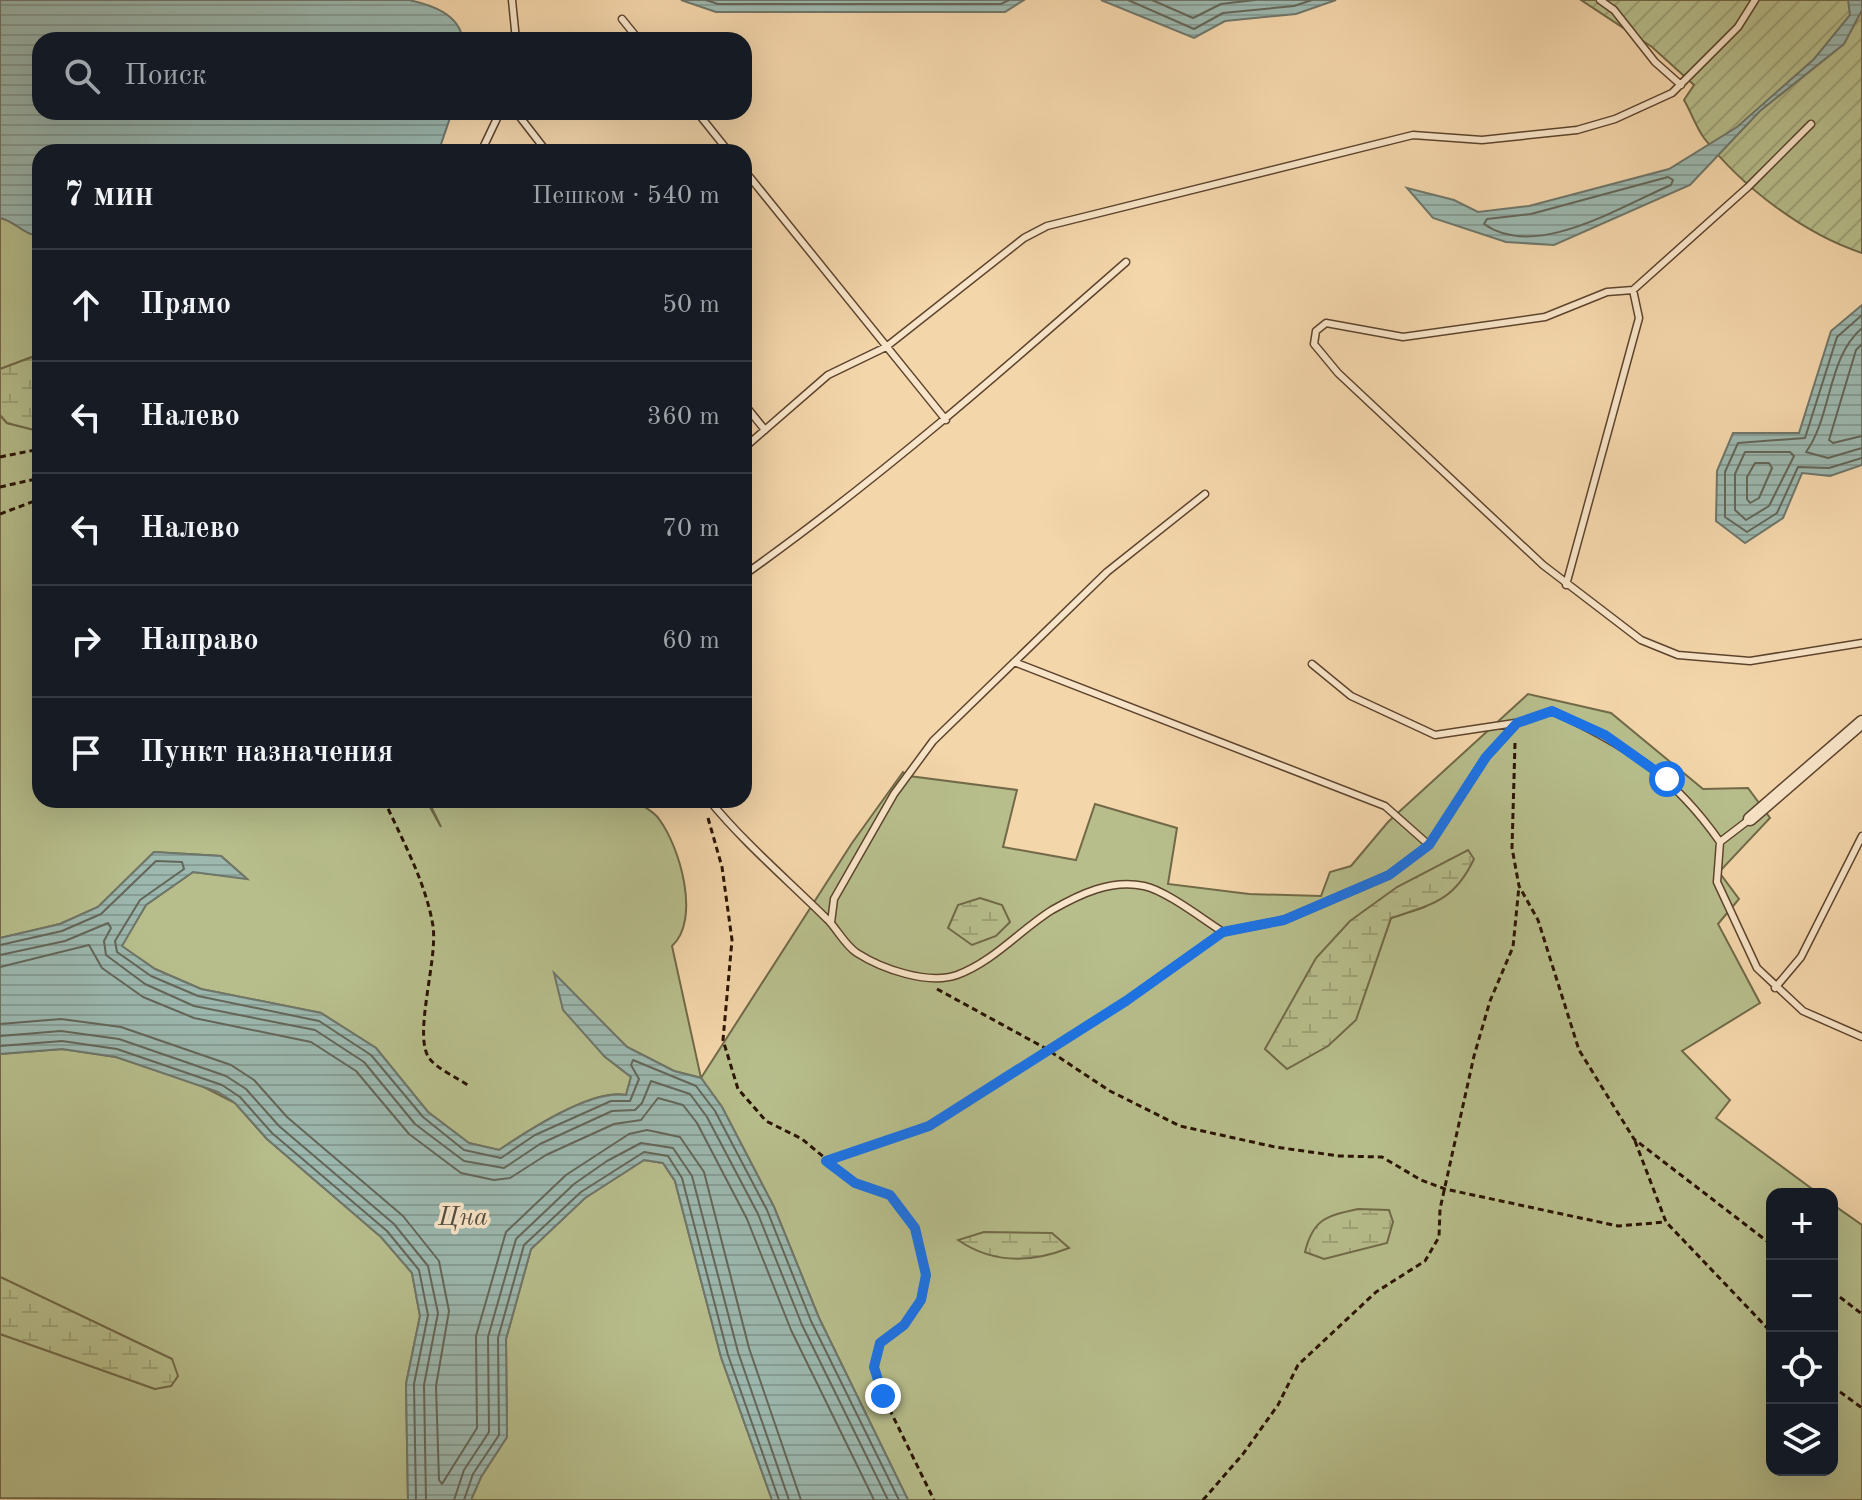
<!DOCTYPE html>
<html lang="ru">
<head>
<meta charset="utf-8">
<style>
  body { margin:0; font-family:"Old Standard TT",serif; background:#20242c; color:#f1f3f6 }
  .controls { position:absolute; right:24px; bottom:24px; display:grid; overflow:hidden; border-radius:16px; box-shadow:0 8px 32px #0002 }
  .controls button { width:72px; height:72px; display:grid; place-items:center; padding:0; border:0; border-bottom:2px solid #363941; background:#171b24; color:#f1f3f6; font:40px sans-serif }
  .stop { position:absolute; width:24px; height:24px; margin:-18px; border:6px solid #1a73e8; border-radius:50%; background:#fff }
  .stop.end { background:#1a73e8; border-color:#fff; box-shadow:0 2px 8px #0008 }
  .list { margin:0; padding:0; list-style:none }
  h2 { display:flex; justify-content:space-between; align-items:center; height:104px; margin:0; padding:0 32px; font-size:34px }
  h2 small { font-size:26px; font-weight:400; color:#9ea1a6 }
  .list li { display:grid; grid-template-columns:52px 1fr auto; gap:24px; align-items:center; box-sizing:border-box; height:112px; padding:0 32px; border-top:2px solid #363941 }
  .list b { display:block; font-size:30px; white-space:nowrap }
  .list em { font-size:26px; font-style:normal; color:#9ea1a6 }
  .icon { flex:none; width:44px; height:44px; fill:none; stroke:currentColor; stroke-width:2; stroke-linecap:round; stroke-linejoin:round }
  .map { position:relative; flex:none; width:1862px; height:1500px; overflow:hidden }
  .search { position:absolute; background:#171b24; box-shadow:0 8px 32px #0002; left:32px; top:32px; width:720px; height:88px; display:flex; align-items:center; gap:20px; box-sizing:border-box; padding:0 28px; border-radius:24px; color:#9ea1a6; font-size:30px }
  .panel { position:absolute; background:#171b24; box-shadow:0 8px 32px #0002; left:32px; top:144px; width:720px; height:664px; border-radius:24px }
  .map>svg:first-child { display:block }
  .grass { fill:#b7be8c; stroke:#716948; stroke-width:2; fill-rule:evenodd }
  .wetland { fill:url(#wetland-marsh); stroke:#716948; stroke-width:2 }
  .garden { fill:url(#garden-furrows); stroke:#716948; stroke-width:2 }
  .water { fill:url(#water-rules); stroke:#6f766a; stroke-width:2 }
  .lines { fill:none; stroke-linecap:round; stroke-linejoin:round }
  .shore { stroke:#646659; stroke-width:2 }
  .service-casing { stroke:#5d442d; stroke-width:9 }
  .minor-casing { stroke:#5d442d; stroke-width:15 }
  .path { stroke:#2b1403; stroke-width:3; stroke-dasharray:6 4; stroke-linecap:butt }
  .service { stroke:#f8e4c8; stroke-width:6 }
  .minor { stroke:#f8e4c8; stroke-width:12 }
  .route { stroke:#1a73e8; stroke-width:10 }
  .labels { text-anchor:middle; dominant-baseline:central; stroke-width:7; stroke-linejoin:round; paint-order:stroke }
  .water-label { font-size:26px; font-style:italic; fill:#534d3f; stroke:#f8e4c8 }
</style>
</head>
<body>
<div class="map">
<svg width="1862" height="1500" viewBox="0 0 1862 1500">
  <defs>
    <pattern id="wetland-marsh" width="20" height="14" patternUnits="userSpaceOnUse" patternTransform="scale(2)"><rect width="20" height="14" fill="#b7be8c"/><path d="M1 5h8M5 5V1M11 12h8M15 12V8" fill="none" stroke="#9ea277"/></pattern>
    <pattern id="garden-furrows" width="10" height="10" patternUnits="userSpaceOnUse" patternTransform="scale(2)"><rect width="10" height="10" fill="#b7be8c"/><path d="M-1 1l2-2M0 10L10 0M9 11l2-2" fill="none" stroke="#9ea277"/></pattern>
    <pattern id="water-rules" width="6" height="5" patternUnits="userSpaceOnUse" patternTransform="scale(2)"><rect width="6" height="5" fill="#9cb8af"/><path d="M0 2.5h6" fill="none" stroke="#879d95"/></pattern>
  </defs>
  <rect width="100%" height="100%" fill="#f4d6ab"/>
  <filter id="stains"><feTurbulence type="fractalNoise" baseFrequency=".0025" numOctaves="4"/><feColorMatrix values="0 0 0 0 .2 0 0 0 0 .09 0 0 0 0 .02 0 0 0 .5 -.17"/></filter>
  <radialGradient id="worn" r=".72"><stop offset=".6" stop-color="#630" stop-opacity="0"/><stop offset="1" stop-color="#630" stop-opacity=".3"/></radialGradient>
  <path class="grass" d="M0,218C15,221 24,235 40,236V354L0,369Z
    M0,415L7,423L40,431V800H426L441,827L428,800H634C642,806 654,811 659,819C680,847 701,920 672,946L701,1078L852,843L903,772L909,776L1017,790L1003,847L1076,860L1095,804L1177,828L1168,884L1249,894L1321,896L1330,872L1351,866L1388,822L1528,694L1611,713L1703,789L1748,788L1770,818L1719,872L1739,899L1718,924L1760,1003L1682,1051L1730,1100L1716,1118L1819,1194H1772V1470H1832V1204L1862,1225V1500H908L819,1318L774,1207L722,1107L701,1078L674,1071L627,1047L555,975L604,1056L631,1077L626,1095C593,1088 527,1131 499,1150L469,1143L428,1112L376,1048L321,1013L201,989L155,969L121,946L146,905L193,872L246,878L221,856L154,852L98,907L60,924L0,938ZM1450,859L1425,907L1391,918L1369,980L1265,1049L1290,1010Z
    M62,1049L116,1057L198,1084L235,1103L267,1139L381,1237L412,1273L420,1316L406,1384L408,1500L0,1498V1334L155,1389L172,1359L0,1277V1054Z
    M644,1160L663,1163L675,1181L721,1357L772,1500H471L481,1477L507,1437L506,1339L531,1249L585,1198Z"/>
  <path class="wetland" d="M40,354V431H38L7,423L0,415V369Z
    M1468,850L1474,859C1454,901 1433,904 1391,918L1356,1020L1328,1046L1287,1069L1265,1049L1316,958L1350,921L1397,887Z
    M980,898L1002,905L1010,922L996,936L972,945L948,928L958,905Z
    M1358,1209L1389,1210L1393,1222L1387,1243L1324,1259L1305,1252C1313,1219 1326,1216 1358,1209Z
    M984,1232L1052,1233L1069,1248C1031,1263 993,1264 958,1240Z
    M0,1277L172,1359L178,1376L171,1386L155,1389L0,1334Z"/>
  <path class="garden" d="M1581,0H1862V253C1804,234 1742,187 1704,138C1696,127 1691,112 1684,100L1694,85L1652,47Z"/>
  <path class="water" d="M0,0H409C432,5 459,14 463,40H40V112H452L440,147L432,152H40V236C24,235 15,221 0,218Z
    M681,0H1024L1005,12H716Z
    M1101,0H1336L1296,14L1225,21L1194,38Z
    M1848,0H1862V10L1844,44L1760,111L1690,185L1554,245L1506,242L1433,218L1407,188L1454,200L1478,212L1529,206L1669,169L1737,127L1814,59L1850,15Z
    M1862,305V465L1830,476L1802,473L1783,518L1745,543L1716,521L1717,471L1733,433H1799L1831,331Z
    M154,852L221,856L247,879L193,872L146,905L122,946L155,969L201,989L321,1013L376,1048L428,1112L469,1143L499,1150C529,1130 591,1089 626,1095L631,1077L604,1056L563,1010L554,973L627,1047L674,1071L701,1078L722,1107L774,1207L819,1318L908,1500H772L721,1357L675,1181L663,1163L644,1160L585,1198L531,1249L506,1339L507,1437L481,1477L471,1500H408L406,1384L420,1316L412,1273L381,1237L267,1139L235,1103L218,1092L116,1057L62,1049L0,1054V938L60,924L98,907Z"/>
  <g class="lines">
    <path class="shore" d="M706,0L718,4H1001L1009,0
      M1128,0L1194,29L1223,13L1294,6L1312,0
      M1152,0L1193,18L1221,4L1255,0
      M1668,177L1673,180L1671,185C1621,206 1536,261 1484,224L1487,219L1531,214Z
      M1862,315L1837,337L1805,438L1738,443L1725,472V517L1747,532L1777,513L1798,467L1829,468L1862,458
      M1862,328C1827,358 1832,416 1806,452L1828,458L1862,448
      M1862,344L1856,350L1829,440L1833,443L1862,436
      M1745,452H1790L1794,456L1769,506L1746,520L1735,510V474Z
      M1755,463H1769L1772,468L1759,498L1750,503L1747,499V477Z
      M0,945L62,931L101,914L156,861L182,862L184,869L140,900L115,941L117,952L151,976L198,996L319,1021L371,1055L423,1117L464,1150L501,1158L535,1135L611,1101H630L639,1079L631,1065L633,1060L696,1086L715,1111L767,1210L811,1321L899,1500
      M0,955L65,941L108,923L111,928L104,941L106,955L145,984L194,1006L315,1030L364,1062L415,1124L464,1161L504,1168L540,1144L612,1111L635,1110L642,1103L651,1081L690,1094L707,1117L758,1214L802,1325L888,1500
      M0,967L89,945L102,968L143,997L194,1018L311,1042L356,1071L409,1134L461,1173L494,1180L510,1178L546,1155L614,1124L641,1120L658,1098L683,1105L697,1123L747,1219L791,1330L874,1500
      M0,1024L61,1019L121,1027L231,1065L254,1080L287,1117L403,1216L439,1261L449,1311L436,1386L439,1480L442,1484L477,1428L476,1336L506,1232L566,1175L629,1134L647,1130L680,1137L704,1172L749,1348L801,1500
      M0,1036L61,1031L119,1039L226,1076L246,1089L279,1126L394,1224L428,1266L438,1313L424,1385L426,1500
      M0,1046L62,1041L117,1049L222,1085L240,1097L272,1133L387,1231L419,1270L428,1315L414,1384L416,1500
      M454,1500L464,1470L489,1432L488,1337L516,1239L574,1184L607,1161L641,1143L673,1148L692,1176L738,1352L789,1500
      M464,1500L473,1474L499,1435L498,1338L524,1245L581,1192L644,1152L668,1156L682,1178L728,1355L779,1500"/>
    <g class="service-casing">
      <path id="service" d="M512,0L516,40
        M1600,0L1614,10L1655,62L1681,85
        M622,19L639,40
        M516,112L547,152
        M697,112L729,152
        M1811,124L1748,187L1633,290L1607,292L1545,317L1403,337L1326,323L1316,331L1314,344L1338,373L1543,565L1641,640L1678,655L1750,661L1862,643
        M481,152L500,112
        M744,170L946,420
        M744,404L765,430
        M744,448L828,375L886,347L1024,238L1047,226L1413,135L1482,140L1577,130L1615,119L1672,93L1738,27L1755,0
        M744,575C879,479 1002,371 1126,262
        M1566,585L1639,318L1633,290
        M1014,662L1385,806L1429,845
        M1312,664L1351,696L1435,735L1515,723
        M709,800C745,844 789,881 829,921C838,931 846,946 857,953C882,969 928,985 957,975C993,962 1020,930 1052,910C1080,894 1111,879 1144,886C1165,890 1204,920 1223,932L1284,920L1389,875L1429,845L1486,757L1517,723L1552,711C1625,744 1674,776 1720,842L1750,819
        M1720,842L1717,882L1757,968L1803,1011L1862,1037
        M831,923L834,899L894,794L933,741L1107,572L1205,494
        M1775,988L1801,957L1862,836"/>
    </g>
    <g class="minor-casing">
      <path id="minor" d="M1750,819L1862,722"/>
    </g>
    <path class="path" d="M0,457L40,449
      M0,487L40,478
      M0,514L40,499
      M1515,743L1512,848L1519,886L1538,920L1579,1050L1634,1139L1772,1245
      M384,800C402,839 426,883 433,926C438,960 413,1035 429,1058C437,1069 458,1078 469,1086
      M708,818L722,867L732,940L723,1040L738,1089L766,1121L802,1139L855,1183L890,1195L915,1228L926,1275L921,1300L904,1325L880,1343L874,1367L883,1396L934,1500
      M937,989L1045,1048L1110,1091L1180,1126L1275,1147L1339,1156L1382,1157L1421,1180L1445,1189L1618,1226L1666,1222
      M1635,1141L1666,1222L1772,1333
      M826,1161L929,1126L1126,1001L1216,939
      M1832,1291L1862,1314
      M1832,1386L1862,1408
      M1203,1500L1243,1454L1278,1405L1298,1365L1376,1292L1425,1261L1439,1237L1440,1209L1474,1056L1490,1001L1513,947L1519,886"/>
    <use href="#service" class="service"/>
    <use href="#minor" class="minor"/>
  </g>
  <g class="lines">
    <path class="route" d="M883,1396L874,1367L880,1343L904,1325L921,1300L926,1275L915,1228L890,1195L855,1183L826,1161L929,1126L1126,1001L1223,932L1284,920L1389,875L1429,845L1486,757L1517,723L1552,711L1605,735L1667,779"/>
  </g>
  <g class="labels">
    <g class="water-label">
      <text x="463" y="1218">Цна</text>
    </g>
  </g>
  <rect width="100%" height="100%" filter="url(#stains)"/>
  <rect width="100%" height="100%" fill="url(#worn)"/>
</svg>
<div class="controls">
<button>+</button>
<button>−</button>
<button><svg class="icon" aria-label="locate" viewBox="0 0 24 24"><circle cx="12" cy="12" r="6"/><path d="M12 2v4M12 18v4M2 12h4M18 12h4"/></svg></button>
<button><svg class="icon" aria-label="layers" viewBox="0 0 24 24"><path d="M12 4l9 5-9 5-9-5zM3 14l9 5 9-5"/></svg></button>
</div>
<div class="stop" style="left:1667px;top:779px"></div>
<div class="stop end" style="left:883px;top:1396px"></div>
<div class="search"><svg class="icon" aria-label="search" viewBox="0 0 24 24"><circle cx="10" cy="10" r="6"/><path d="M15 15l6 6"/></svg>Поиск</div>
<section class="panel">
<h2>7 мин<small>Пешком · 540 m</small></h2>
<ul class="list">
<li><svg class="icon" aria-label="ahead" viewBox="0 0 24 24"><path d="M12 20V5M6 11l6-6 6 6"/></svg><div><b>Прямо</b></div><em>50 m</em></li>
<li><svg class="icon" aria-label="left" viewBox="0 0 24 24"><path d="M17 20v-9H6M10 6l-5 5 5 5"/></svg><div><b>Налево</b></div><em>360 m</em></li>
<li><svg class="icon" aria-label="left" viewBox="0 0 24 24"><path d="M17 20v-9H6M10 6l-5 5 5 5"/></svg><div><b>Налево</b></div><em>70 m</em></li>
<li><svg class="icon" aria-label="right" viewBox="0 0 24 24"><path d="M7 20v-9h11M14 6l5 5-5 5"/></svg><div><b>Направо</b></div><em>60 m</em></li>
<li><svg class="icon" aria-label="arrive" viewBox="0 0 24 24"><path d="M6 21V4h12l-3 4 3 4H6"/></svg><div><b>Пункт назначения</b></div></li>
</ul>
</section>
</div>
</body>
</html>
